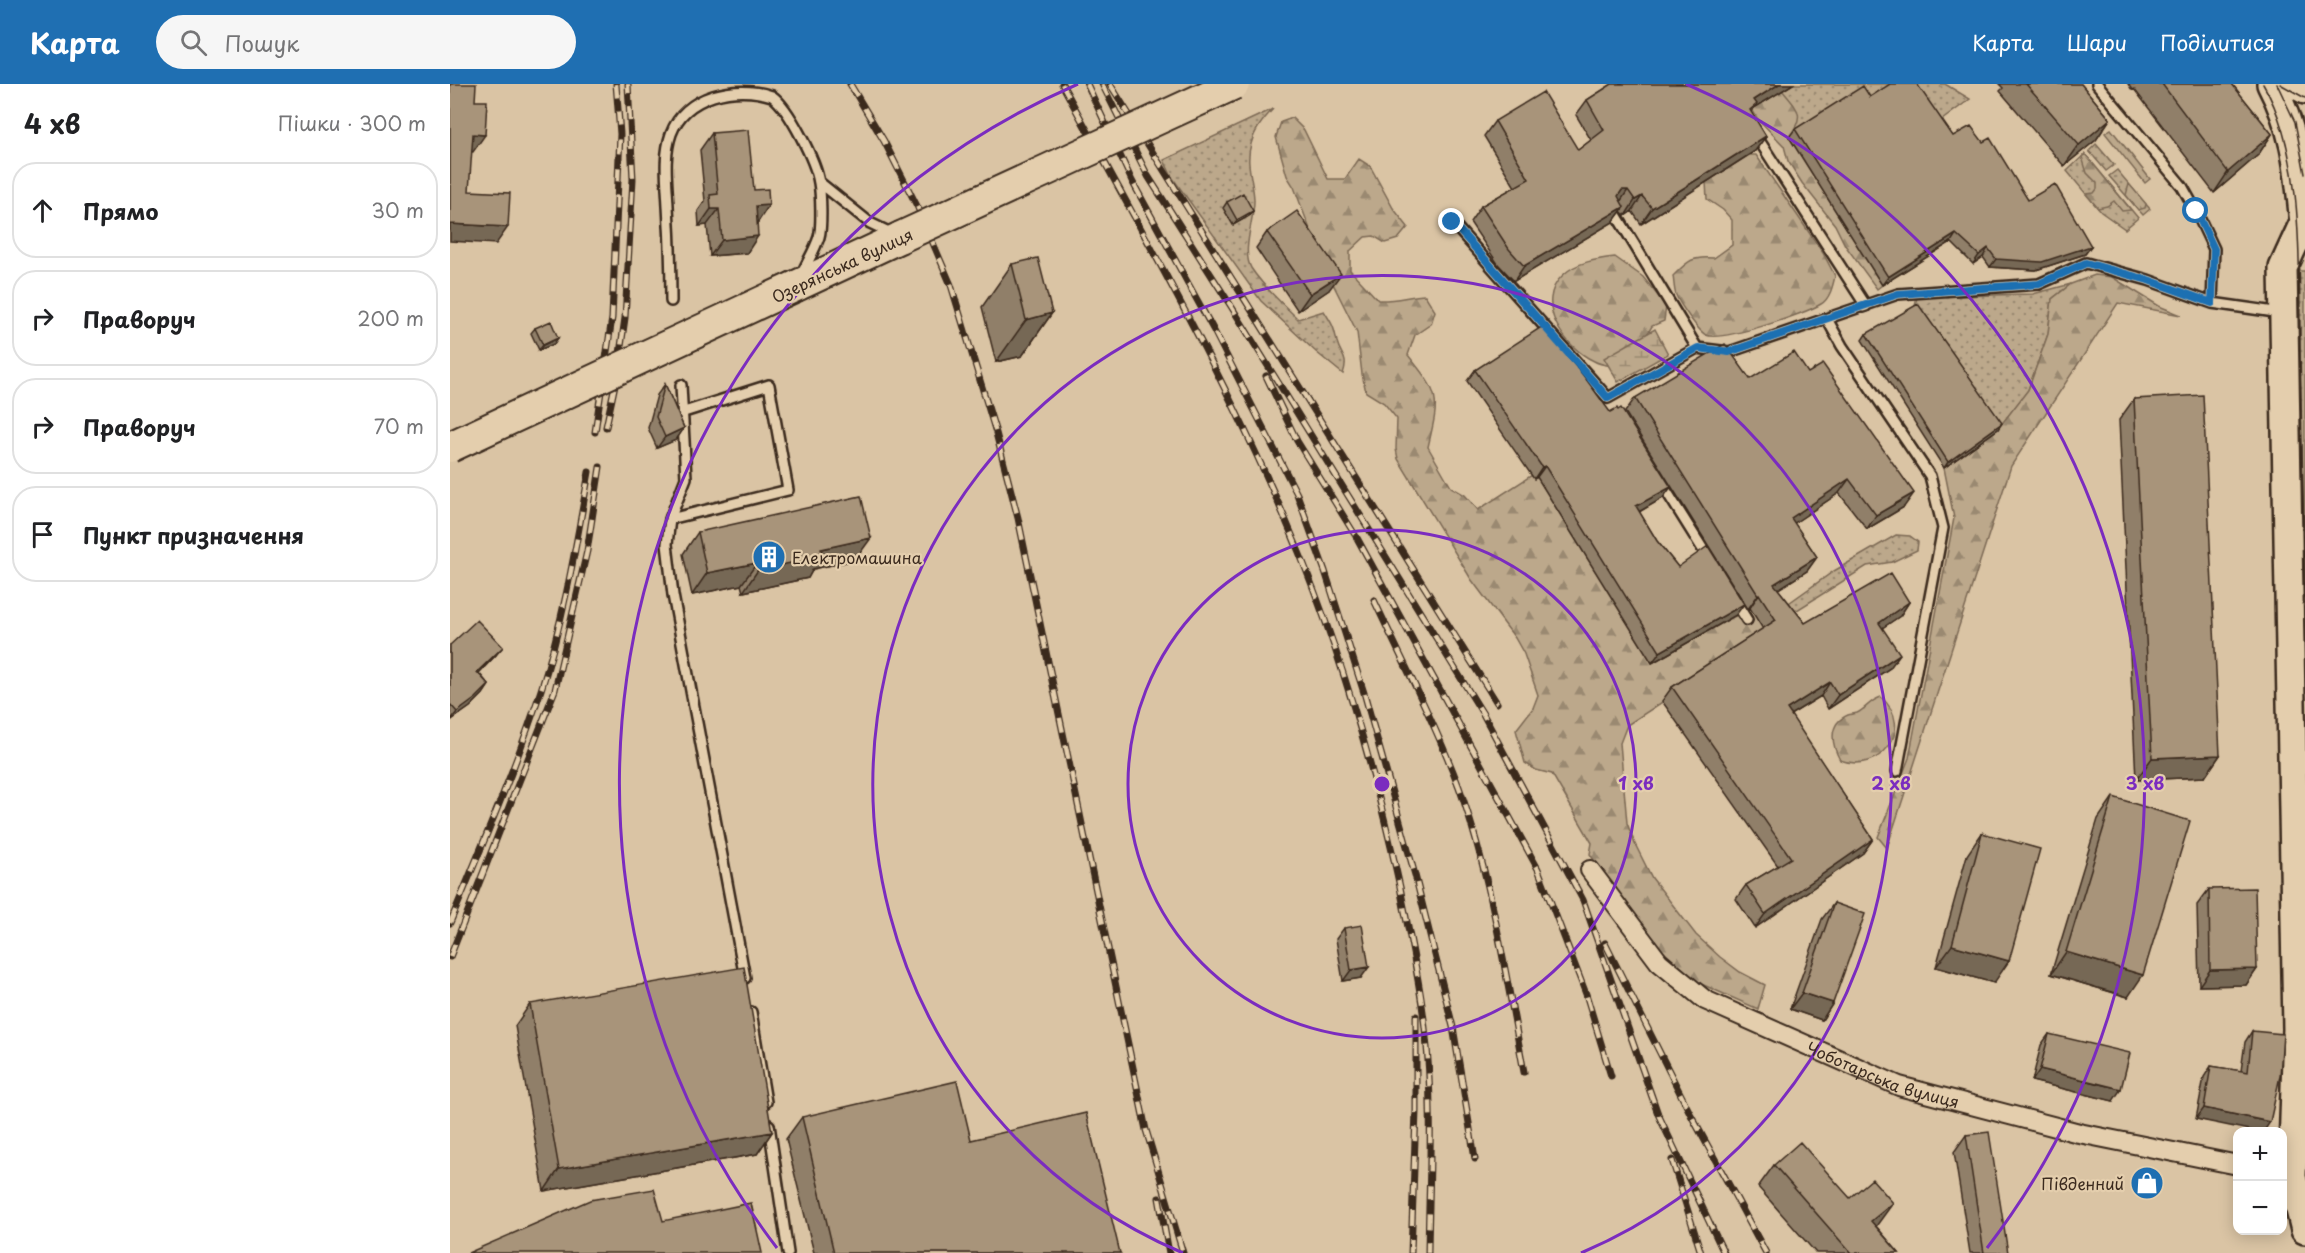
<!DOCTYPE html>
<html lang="uk">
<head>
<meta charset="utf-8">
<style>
  body { margin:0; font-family:"Playpen Sans",sans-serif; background:#f6f6f6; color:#202124 }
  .controls { position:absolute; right:18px; bottom:18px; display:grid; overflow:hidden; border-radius:12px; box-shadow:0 3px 15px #0003 }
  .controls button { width:54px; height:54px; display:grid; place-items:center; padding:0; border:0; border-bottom:2px solid #e0e0e0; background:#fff; color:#202124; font:30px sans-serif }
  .stop { position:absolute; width:18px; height:18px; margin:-14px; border:4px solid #1f6fb2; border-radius:50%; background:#fff }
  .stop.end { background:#1f6fb2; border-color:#fff; box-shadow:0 2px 6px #0008 }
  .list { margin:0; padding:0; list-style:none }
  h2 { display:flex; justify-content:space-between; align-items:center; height:78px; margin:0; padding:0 24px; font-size:26px }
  h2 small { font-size:20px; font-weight:400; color:#757577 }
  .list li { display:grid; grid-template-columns:39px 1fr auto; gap:18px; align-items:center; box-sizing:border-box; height:96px; margin:0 12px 12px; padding:0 12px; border:2px solid #e0e0e0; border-radius:24px }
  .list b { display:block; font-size:22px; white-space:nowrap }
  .list em { font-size:20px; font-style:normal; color:#757577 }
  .icon { flex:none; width:33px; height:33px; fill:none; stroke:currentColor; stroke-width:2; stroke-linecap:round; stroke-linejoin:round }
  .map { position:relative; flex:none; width:1855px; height:1169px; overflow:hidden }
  header { display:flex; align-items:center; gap:36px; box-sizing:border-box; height:84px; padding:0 30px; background:#1f6fb2; color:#fff }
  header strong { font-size:28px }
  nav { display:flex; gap:33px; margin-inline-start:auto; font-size:21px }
  .search { width:420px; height:54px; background:#f6f6f6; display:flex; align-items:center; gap:15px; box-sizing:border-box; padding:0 21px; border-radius:33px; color:#757577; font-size:22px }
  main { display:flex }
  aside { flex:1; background:#fff }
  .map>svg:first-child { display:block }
  .grass { fill:url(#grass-dots); stroke:#7c6954; stroke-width:1.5 }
  .forest { fill:url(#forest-firs); stroke:#7c6954; stroke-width:1.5 }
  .wetland { fill:url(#wetland-marsh); stroke:#7c6954; stroke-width:1.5 }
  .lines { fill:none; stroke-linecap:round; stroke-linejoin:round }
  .lane-casing { stroke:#3b2a1e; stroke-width:14 }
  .street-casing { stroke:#3b2a1e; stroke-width:22 }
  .secondary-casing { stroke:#3b2a1e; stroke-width:32 }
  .primary-casing { stroke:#3b2a1e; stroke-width:34 }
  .lane { stroke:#e4cead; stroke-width:9 }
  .street { stroke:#e4cead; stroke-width:18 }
  .secondary { stroke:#e4cead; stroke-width:27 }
  .primary { stroke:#e4cead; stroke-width:30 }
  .tram { stroke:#3b2a1e; stroke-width:1.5 }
  .rail-casing { stroke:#3b2a1e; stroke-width:7 }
  .rail { stroke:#e4cead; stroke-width:4.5; stroke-dasharray:14; stroke-linecap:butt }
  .primary-bridge-casing { stroke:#3b2a1e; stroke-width:34; stroke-linecap:butt }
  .primary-bridge { stroke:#e4cead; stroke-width:30 }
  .wall { fill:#907f69; stroke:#3b2a1e; stroke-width:1.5 }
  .shaded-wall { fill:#766855; stroke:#3b2a1e; stroke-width:1.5 }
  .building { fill:#a8947a; stroke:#3b2a1e; stroke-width:1.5 }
  .route { stroke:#1f6fb2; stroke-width:8 }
  .ring { fill:none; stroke:#7b2cbf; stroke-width:3 }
  .labels { text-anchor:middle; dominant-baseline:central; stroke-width:4.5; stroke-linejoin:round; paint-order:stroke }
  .street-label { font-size:16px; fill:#3b2a1e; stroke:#e4cead }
  .poi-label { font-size:16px; fill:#3b2a1e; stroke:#e4cead; text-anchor:start }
  .centre { fill:#7b2cbf; stroke:#e4cead; stroke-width:3 }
  .ring-label { font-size:18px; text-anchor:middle; font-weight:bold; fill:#7b2cbf; stroke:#e4cead; stroke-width:4.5; stroke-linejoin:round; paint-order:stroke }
</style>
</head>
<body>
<header>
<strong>Карта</strong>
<div class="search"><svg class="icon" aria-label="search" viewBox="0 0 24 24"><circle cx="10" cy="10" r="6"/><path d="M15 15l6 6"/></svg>Пошук</div>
<nav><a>Карта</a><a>Шари</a><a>Поділитися</a></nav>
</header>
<main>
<aside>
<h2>4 хв<small>Пішки · 300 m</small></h2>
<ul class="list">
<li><svg class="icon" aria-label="ahead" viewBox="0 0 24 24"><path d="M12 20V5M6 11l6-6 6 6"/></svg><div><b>Прямо</b></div><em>30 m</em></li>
<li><svg class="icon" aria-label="right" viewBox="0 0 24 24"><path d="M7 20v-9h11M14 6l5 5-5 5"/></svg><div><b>Праворуч</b></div><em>200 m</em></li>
<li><svg class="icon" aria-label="right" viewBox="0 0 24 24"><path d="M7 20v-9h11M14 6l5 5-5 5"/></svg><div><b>Праворуч</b></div><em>70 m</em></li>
<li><svg class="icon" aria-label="arrive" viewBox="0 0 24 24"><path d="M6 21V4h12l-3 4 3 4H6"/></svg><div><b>Пункт призначення</b></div></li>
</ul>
</aside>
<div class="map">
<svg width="1855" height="1169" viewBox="0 0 1855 1169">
  <defs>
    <pattern id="grass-dots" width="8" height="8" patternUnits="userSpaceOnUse" patternTransform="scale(1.5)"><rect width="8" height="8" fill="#bca88b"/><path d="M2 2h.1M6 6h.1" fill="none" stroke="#9a8971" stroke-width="1.8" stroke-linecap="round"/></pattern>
    <pattern id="forest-firs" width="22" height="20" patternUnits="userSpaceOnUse" patternTransform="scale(1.5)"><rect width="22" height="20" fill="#bca88b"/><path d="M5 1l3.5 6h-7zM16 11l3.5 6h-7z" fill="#9a8971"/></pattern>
    <pattern id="wetland-marsh" width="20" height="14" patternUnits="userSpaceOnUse" patternTransform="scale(1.5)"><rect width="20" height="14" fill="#bca88b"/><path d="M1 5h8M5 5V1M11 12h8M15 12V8" fill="none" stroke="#9a8971"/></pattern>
  </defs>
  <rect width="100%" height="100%" fill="#dac4a4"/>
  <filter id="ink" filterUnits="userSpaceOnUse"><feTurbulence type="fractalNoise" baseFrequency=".0167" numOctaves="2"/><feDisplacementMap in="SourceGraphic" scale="12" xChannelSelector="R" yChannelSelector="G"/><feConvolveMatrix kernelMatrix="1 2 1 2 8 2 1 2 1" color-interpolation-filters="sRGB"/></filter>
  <g filter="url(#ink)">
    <path class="grass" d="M1342,0H1448L1339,53L1332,6Z
      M1455,0H1495L1520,15L1484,42Z
      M823,25C813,36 805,45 801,60C795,79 803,96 804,115C805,133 791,167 801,184C813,203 832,219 848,235L874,227C883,241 884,243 887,258C891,273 899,273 893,290L866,268L811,217L722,93L714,76Z
      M1646,60L1664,81L1656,87L1639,67Z
      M1635,70L1688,134L1675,145L1651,128L1617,87Z
      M1667,86L1700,125L1693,131L1659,92Z
      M1844,187H1855V744Z
      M1621,200L1602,215L1598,250L1578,306L1548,345L1464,225L1467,213L1583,210Z
      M1446,451L1460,452L1468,458L1467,466L1442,478L1417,482L1328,538L1336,521L1384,487Z"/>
    <path class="forest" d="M1332,6C1348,26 1356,30 1339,53L1432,201L1427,205L1395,161L1385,141L1352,99L1338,77L1334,62L1307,34L1300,22Z
      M842,34L854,46L878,95H895L909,75L920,82L943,124L958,143L948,155L935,159L924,152L915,153L900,167V186L928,216C944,217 959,212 975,211L985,227L981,240L965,251L958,271C990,311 990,312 978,363L1001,403L1015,411L1028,426L1082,391L1084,395L1087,393L1202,579L1283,533L1309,524L1315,551L1177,641L1170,659L1177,739L1185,760L1202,794L1246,851L1270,873L1290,888L1315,901L1308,925L1249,899L1190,847L1140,770L1142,759L1102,690L1086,686L1075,679L1066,646L1083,624L1088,611L1074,570L1065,554L1021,495L948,375L946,365L947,335L934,319L916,308L912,290L907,248L873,180L844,103L837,92L826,53L831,38Z
      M1661,45L1700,95L1695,99L1655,49Z
      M1635,70L1681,126L1672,127L1664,117L1657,122L1648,124L1636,110L1644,109L1647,105V99L1637,89L1632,73Z
      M1299,71H1306L1373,169L1385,192C1383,201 1380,215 1371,220C1355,230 1272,258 1256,251C1248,247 1229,219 1226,211C1224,205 1224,198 1223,192C1238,177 1242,172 1264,174L1282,161V136L1273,126L1257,115L1256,98Z
      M1679,100L1696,120L1695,124L1688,126L1676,111Z
      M1165,173L1193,193L1216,222L1214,237L1202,242L1189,264L1162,282C1156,281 1149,280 1144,277C1114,263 1083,219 1113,191C1126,178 1148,175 1165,173Z
      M1645,191L1662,193L1709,222L1731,231L1668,219L1561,382L1437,764L1428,753L1459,674L1504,434L1494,384L1548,345L1578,306L1598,250L1602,215L1621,200Z
      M1431,613C1467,645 1429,691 1390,676C1382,661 1377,640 1398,631C1401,630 1404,630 1407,629C1416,625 1419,617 1431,613Z"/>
    <path class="wetland" d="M1205,245L1218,270L1168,298L1154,274Z"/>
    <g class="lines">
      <g class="lane-casing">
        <path id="lane" d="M1647,0L1732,102L1746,127L1764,165L1762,219
          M1305,50L1416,222L1413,223
          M369,98L420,139L443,150
          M1164,127L1247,264
          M1002,138L1158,314L1247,264L1279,268L1448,210L1589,200L1636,179L1698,196L1762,219L1832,229
          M221,217C221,185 220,154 218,122C217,98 213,73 221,50C235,11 286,0 322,12C339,24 366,78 369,99C371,110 372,143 369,153C365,166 357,178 352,190
          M1383,233L1377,235L1392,262L1480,392L1493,444L1447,687
          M231,301L236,394L220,435L217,460L223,511L295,894
          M1212,400L1259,475
          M220,435L338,406L319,301L234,328
          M1285,517L1297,536
          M301,928L316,1018
          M319,1041L338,1169"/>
      </g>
      <g class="street-casing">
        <g id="street">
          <path id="s1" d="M1140,786L1209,878L1255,916L1449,1002L1629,1049L1788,1081"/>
        </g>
      </g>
      <g class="secondary-casing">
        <path id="secondary" d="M1821,0C1845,46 1848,80 1853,130L1854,138L1833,184L1847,945L1842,1093L1855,1146
          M1844,0L1855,6"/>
      </g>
      <g class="primary-casing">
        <path id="primary" d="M346,202L451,153"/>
      </g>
      <use href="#lane" class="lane"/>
      <use href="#street" class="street"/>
      <use href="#secondary" class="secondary"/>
      <use href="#primary" class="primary"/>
      <path class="tram" d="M1813,0C1855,71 1849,186 1850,268C1852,346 1853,424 1855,502
        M1827,0L1845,38L1855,90
        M1830,0L1855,14"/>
      <g class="rail-casing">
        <path id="rail" d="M400,0L434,57L468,124L501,201L546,349L568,434L696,1046L733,1169
          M612,0C692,148 777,295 842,451C890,565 924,683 950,803C959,850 970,897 975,944C984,1019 979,1094 978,1169
          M637,0L682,97L763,245L847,410L875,487L915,612L965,791L1003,943L1025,1075
          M652,0L698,92L781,222L1033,630L1133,816L1208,1030L1274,1169
          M660,0L1047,619
          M816,292L847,357L907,454L1088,785L1136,910L1161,992
          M156,343L167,291L175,234L183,95L178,0
          M145,348L162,234L170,50L166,0
          M924,516C953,578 985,639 1009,703C1042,795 1056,893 1074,988
          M0,839C32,762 65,685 91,606C114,535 126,461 139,388
          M1155,859L1241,1031L1316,1169
          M0,873L105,606L137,467L150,383
          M1222,1076L1251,1169
          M709,1114L719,1169
          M961,1169L966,1027V932"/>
      </g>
      <use href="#rail" class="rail"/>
      <g class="primary-bridge-casing">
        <path id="primary-bridge" d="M451,153L784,0
          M0,363L346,202"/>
      </g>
      <use href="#primary-bridge" class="primary-bridge"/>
    </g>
    <path class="wall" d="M1162,0H1343L1304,24L1301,29L1316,52L1305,67L1191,140L1182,127L1175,132L1171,127L1163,138L1064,197L1048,180L1020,138L1031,122L1065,103L1034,52L1045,37L1128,66L1141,56L1126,31L1137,16Z
      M1549,0H1631L1660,35L1646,56L1614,82L1550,7L1553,4Z
      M1678,0H1782L1822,50L1808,71L1764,109L1684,5L1682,6Z
      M1420,13L1503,52L1533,58L1578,116L1641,162L1635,170L1586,186L1540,183L1533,173L1523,180L1501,158L1432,201L1339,53L1345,45Z
      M262,49L304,106L308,138L297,169L260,172L257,141L249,142L248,127L255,117L250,66Z
      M777,118L803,127L799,132L783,141L773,124Z
      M817,148L879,206L848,227L806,164Z
      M562,180L602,229L572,272L546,278L532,223Z
      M85,244L104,260L89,266L81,249Z
      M1416,250L1548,345L1494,384L1412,256Z
      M1025,286L1213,414L1189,428L1207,457L1228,483L1286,531L1202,579L1087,393L1084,395L1017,297Z
      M1358,289L1454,423L1417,445L1389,409L1344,439L1367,473L1357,487L1328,505L1355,539L1459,518L1450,532L1432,544L1440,584L1378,625L1371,612L1340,631L1423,755L1413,769L1305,844L1286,815L1296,801L1328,782L1212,617L1222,603L1313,545L1300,524L1298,525L1175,328L1185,314L1300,295Z
      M215,300L234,344L226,356L207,364L198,344L207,311Z
      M1684,315L1770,671L1755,693L1686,696L1669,336Z
      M248,448L405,476L363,485L358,494L293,508L291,501L242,511L233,470Z
      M0,561L46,571L29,589L39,601L33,610L20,623L0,637Z
      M1663,713L1678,913L1601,890L1648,735Z
      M1532,749L1544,899L1486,883L1517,771Z
      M1759,805L1807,885L1796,901L1749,902L1747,821Z
      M1384,819L1383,919L1372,936L1340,925L1372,835Z
      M894,844L911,894L893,897L886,855Z
      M80,920L322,1048L307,1070L94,1107L65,942Z
      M1802,947L1814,1047L1746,1035L1754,993L1761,982L1791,987L1795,958Z
      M1599,950L1663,1017L1582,997L1591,961Z
      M352,1033L521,1056L670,1169H364L336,1055Z
      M1516,1051L1558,1169H1520L1504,1068Z
      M1324,1081L1400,1114L1427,1141L1426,1142L1449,1169H1366L1308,1103Z"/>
    <path class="shaded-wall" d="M1329,0H1343L1304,24L1297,35L1304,16Z
      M1660,35L1646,56L1614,82L1629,61Z
      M23,50L35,51L23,68L11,67Z
      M1822,50L1808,71L1764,109L1778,88Z
      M1316,52L1305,67L1191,140L1202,124Z
      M1172,106H1178L1168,121H1161Z
      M1192,112L1182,127L1175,132L1185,116Z
      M319,121L308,138L294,139L306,122Z
      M1174,123L1163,138L1064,197L1074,182Z
      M261,125H269L257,141L249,142Z
      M803,127L799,132L783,141L787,136Z
      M0,140L58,143L46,160L0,157Z
      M1506,150L1501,158L1432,201L1438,193Z
      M308,152L297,169L260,172L272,156Z
      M1641,162L1635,170L1586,186L1540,183L1546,175Z
      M1538,164L1533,173L1523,180L1529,171Z
      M891,190L879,206L848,227L860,210Z
      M602,229L572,272L546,278L576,236Z
      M108,254L104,260L89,266L93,261Z
      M1552,339L1548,345L1494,384L1498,378Z
      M234,344L226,356L207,364L215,353Z
      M1095,382L1087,393L1084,395L1092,383Z
      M1399,395L1389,409L1331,448L1341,434Z
      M1221,403L1213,414L1178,434L1186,422Z
      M1464,409L1454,423L1417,445L1426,431Z
      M421,454L405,476L363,485L358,494L293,508L308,486L371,465Z
      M1367,473L1357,487L1314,514L1324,500Z
      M307,479L291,501L242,511L257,489Z
      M1309,510L1300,524L1298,525L1308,511Z
      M1459,518L1450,532L1419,553L1429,539Z
      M1294,520L1286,531L1202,579L1210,568Z
      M53,563L46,571L21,597L27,588Z
      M1450,570L1440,584L1378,625L1388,611Z
      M1380,598L1371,612L1327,639L1337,625Z
      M39,601L33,610L20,623L0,637L7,628Z
      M1770,671L1755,693L1686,696L1702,674Z
      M1423,755L1413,769L1305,844L1315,830Z
      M1502,861L1559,877L1544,899L1486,883Z
      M1616,868L1693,891L1678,913L1601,890Z
      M919,883L911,894L893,897L901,886Z
      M1807,885L1796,901L1749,902L1760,886Z
      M1352,909L1383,919L1372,936L1340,925Z
      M1590,985L1671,1005L1663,1017L1582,997Z
      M1754,1024L1820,1038L1814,1047H1804L1746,1035Z
      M322,1048L307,1070L94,1107L109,1085Z
      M1443,1119L1427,1141L1406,1159L1421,1137Z"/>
    <path class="building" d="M0,0H26L25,17H37L35,51L23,50L19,107L60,109L58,143L0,140Z
      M1162,0H1329L1304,16L1307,20L1300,26L1316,52L1202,124L1192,112L1185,116L1178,106H1172L1168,112L1174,123L1074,182L1059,165L1031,122L1079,95L1045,37L1093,8L1128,66L1154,46L1137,16Z
      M1440,0H1467L1503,52L1521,42L1533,58L1540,54L1578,116L1605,100L1641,162L1592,178L1546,175L1538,164L1529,171L1506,150L1438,193L1345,45L1413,2L1420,13Z
      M1576,0H1631L1660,35L1629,61Z
      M1712,0H1782L1822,50L1778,88Z
      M298,46L304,106L318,105L319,121L306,122L308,152L272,156L269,125H261L260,111L268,110L262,49Z
      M793,109L803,127L787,136L777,118Z
      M847,127L891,190L860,210L817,148Z
      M588,174L602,229L576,236L562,180Z
      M1468,220L1552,339L1498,378L1416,250Z
      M101,237L108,254L93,261L85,244Z
      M1096,240L1160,328L1167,324L1168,326L1171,324L1221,403L1186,422L1207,457L1228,483L1258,462L1294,520L1210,568L1095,382L1092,383L1025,286Z
      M1275,260L1300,295L1344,268L1358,289L1373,280L1464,409L1426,431L1399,395L1341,434L1367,473L1324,500L1355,539L1441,489L1459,518L1429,539L1450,570L1388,611L1380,598L1337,625L1423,755L1315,830L1296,801L1341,774L1222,603L1326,536L1309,510L1308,511L1185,314Z
      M215,300L234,344L215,353L206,333Z
      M1753,311L1770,671L1702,674L1684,315Z
      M411,412L421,454L371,465L373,472L308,486L307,479L257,489L248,448Z
      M27,536L53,563L27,588L39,601L26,614L7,628L0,620V561Z
      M1663,713L1740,737L1693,891L1616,868Z
      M1532,749L1590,765L1559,877L1502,861Z
      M1805,804L1807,885L1760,886L1759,805Z
      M1384,819L1415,830L1383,919L1352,909Z
      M912,841L919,883L901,886L894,844Z
      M294,883L322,1048L109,1085L80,920Z
      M1802,947L1833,950L1830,992L1820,1038L1754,1024L1761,982L1798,988Z
      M1599,950L1680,969L1671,1005L1590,985Z
      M507,997L521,1056L636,1029L670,1169H384L352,1033Z
      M1539,1048L1558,1169H1534L1516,1051Z
      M1350,1058L1400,1114L1422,1095L1443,1119L1421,1137L1449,1169H1401L1324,1081Z
      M204,1105L213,1137L301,1119L312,1169H18L140,1116Z"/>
  </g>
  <g class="lines" filter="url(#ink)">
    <path class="route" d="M1002,138L1158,314L1248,264L1279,268L1448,210L1589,200L1636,179L1698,196L1762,219L1764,165L1746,127"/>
  </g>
  <g class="ring">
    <circle cx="932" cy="700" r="254"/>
    <path d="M733 1169A509 509 0 1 1 1131 1169"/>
    <path d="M327 1164A763 763 0 0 1 628 0M1236 0A763 763 0 0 1 1537 1164"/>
  </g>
  <defs>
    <g id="building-disc" transform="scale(1.725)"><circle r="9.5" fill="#1f6fb2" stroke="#e4cead"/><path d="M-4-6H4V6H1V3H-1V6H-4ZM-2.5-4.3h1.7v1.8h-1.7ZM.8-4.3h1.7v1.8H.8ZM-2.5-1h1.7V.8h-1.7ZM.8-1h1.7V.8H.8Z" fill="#fff"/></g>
    <g id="shop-disc" transform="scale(1.725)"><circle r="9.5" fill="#1f6fb2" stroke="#e4cead"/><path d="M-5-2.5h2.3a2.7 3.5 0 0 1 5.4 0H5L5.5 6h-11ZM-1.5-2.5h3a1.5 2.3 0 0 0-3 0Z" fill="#fff"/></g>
  </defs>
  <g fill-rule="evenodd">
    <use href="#building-disc" x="319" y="473"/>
    <use href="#shop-disc" x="1697" y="1099"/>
  </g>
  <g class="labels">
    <g class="street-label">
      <text transform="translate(392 181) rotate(-25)">Озерянська вулиця</text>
      <text stroke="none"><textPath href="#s1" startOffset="368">Чоботарська вулиця</textPath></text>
    </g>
    <g class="poi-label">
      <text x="342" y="473">Електромашина</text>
      <text x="1674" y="1099" text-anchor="end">Південний</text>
    </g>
  </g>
  <circle cx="932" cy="700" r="9" class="centre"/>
  <g class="ring-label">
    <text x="1186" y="706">1 хв</text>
    <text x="1441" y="706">2 хв</text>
    <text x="1695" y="706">3 хв</text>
  </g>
</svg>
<div class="controls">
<button>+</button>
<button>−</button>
</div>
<div class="stop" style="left:1746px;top:127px"></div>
<div class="stop end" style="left:1002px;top:138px"></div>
</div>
</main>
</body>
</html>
